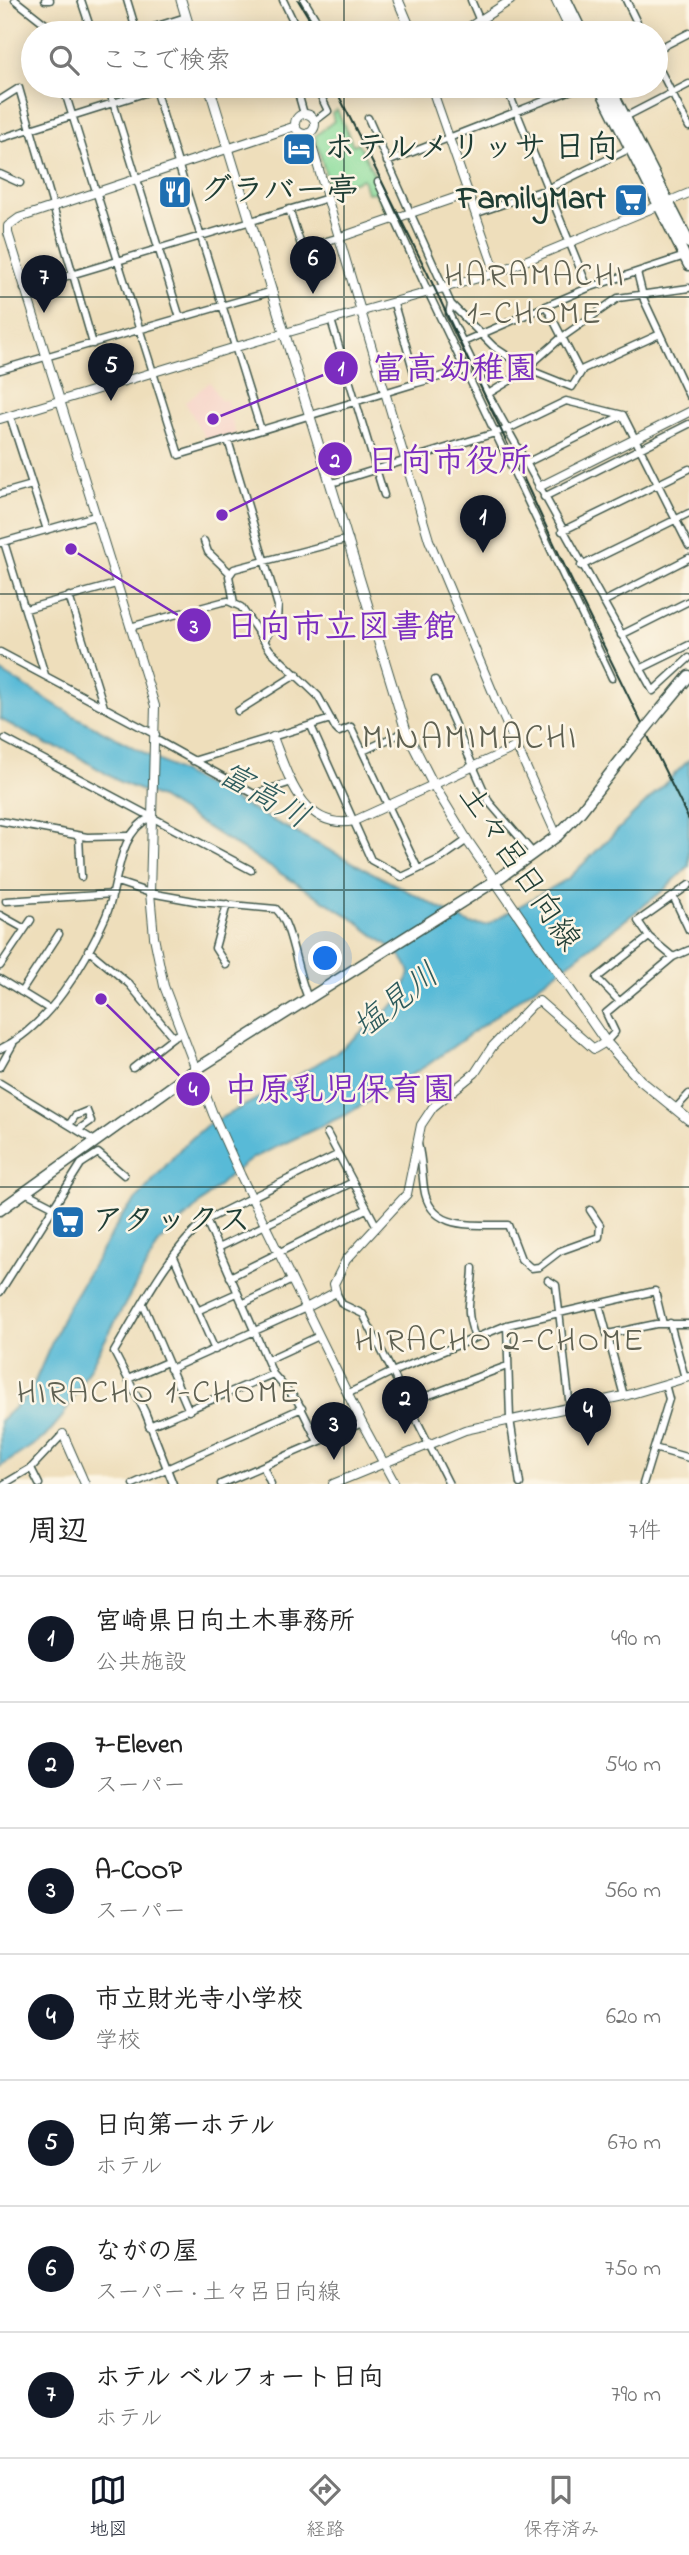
<!DOCTYPE html>
<html lang="ja">
<head>
<meta charset="utf-8">
<style>
  body { margin:0; font-family:"Indie Flower","Klee One",sans-serif; background:#f2f2f2; color:#222 }
  .you { position:absolute; left:326px; top:959px; width:24px; height:24px; margin:-18px; border:5px solid #fff; border-radius:50%; background:#1a73e8; box-shadow:0 0 0 10px #1a73e833 }
  .badge { display:grid; place-items:center; width:46px; height:46px; border-radius:50%; background:#111827; color:#fff; font-size:23px; font-weight:700 }
  .pin { position:absolute; translate:-50% -58px; filter:drop-shadow(0 2px 4px #0008) }
  .pin::after { content:''; position:absolute; top:37px; width:24px; height:21px; background:inherit; clip-path:polygon(0 0,100% 0,50% 100%) }
  .list { margin:0; padding:0; list-style:none }
  h2 { display:flex; justify-content:space-between; align-items:center; height:91px; margin:0; padding:0 28px; font-size:30px }
  h2 small { font-size:23px; font-weight:400; color:#767676 }
  .list li { display:grid; grid-template-columns:46px 1fr auto; gap:21px; align-items:center; box-sizing:border-box; height:126px; padding:0 28px; border-top:2px solid #e0e0e0 }
  .list b { display:block; font-size:26px; white-space:nowrap }
  .list p { margin:0; font-size:23px; white-space:nowrap; color:#767676 }
  .list em { font-size:23px; font-style:normal; color:#767676 }
  .icon { flex:none; width:38px; height:38px; fill:none; stroke:currentColor; stroke-width:2; stroke-linecap:round; stroke-linejoin:round }
  .map { position:relative; flex:none; width:689px; height:1484px; overflow:hidden }
  .search { position:absolute; background:#fff; box-shadow:0 4px 18px #0003; left:21px; right:21px; top:21px; height:77px; display:flex; align-items:center; gap:18px; box-sizing:border-box; padding:0 24px; border-radius:38px; color:#767676; font-size:26px }
  .sheet { height:973px; background:#fff }
  nav { display:flex; justify-content:space-around; align-items:center; box-sizing:border-box; height:98px; border-top:2px solid #e0e0e0; background:#fff; font-size:19px; color:#767676 }
  nav a { display:grid; justify-items:center; gap:4px }
  nav .on { color:#111827 }
  .map>svg:first-child { display:block }
  .built { fill:#f6d1c6 }
  .green { fill:#8cdd9d; stroke:#568d68; stroke-width:2 }
  .water { fill:#59bad7; stroke:#3c7c86; stroke-width:2 }
  .lines { fill:none; stroke-linecap:round; stroke-linejoin:round }
  .minor-casing { stroke:#3e5548; stroke-width:9 }
  .tertiary-casing { stroke:#3e5548; stroke-width:10 }
  .secondary-casing { stroke:#3e5548; stroke-width:11 }
  .trunk-casing { stroke:#3e5548; stroke-width:13 }
  .minor { stroke:#fff; stroke-width:6 }
  .tertiary { stroke:#fff; stroke-width:8 }
  .secondary { stroke:#fff; stroke-width:9 }
  .trunk { stroke:#fff; stroke-width:10 }
  .rail { stroke:#1f3d34; stroke-width:2 }
  .trunk-bridge-casing { stroke:#3e5548; stroke-width:13; stroke-linecap:butt }
  .trunk-bridge { stroke:#fff; stroke-width:10 }
  .grid { fill:none; stroke:#1f3d34; stroke-width:2; stroke-opacity:0.55 }
  .labels { text-anchor:middle; dominant-baseline:central; stroke-width:5; stroke-linejoin:round; paint-order:stroke }
  .poi-label { font-size:32px; font-weight:bold; fill:#1f3d34; stroke:#fcf5e5; text-anchor:start }
  .street-label { font-size:32px; fill:#1f3d34; stroke:#fcf5e5 }
  .neighbourhood-label { font-size:33px; letter-spacing:2px; fill:#5f6152; stroke:#fcf5e5 }
  .water-label { font-size:33px; font-style:italic; fill:#2e5c5d; stroke:#fcf5e5 }
  .quarter-label { font-size:35px; letter-spacing:2px; fill:#5f6152; stroke:#fcf5e5 }
  .leader { fill:none; stroke:#7b2cbf; stroke-width:2.5 }
  .callout-dot { fill:#7b2cbf; stroke:#fcf5e5; stroke-width:2.5 }
  .mark-label { font-size:21px; text-anchor:middle; font-weight:bold; fill:#fff }
  .callout-label { font-size:33px; text-anchor:middle; font-weight:bold; fill:#7b2cbf; stroke:#fcf5e5; stroke-width:5; stroke-linejoin:round; paint-order:stroke }
</style>
</head>
<body>
<div class="map">
<svg width="689" height="1484" viewBox="0 0 689 1484">
  <rect width="100%" height="100%" fill="#fcf5e5"/>
  <filter id="ink" filterUnits="userSpaceOnUse"><feTurbulence type="fractalNoise" baseFrequency=".0143" numOctaves="2"/><feDisplacementMap in="SourceGraphic" scale="14" xChannelSelector="R" yChannelSelector="G"/><feConvolveMatrix kernelMatrix="1 2 1 2 8 2 1 2 1" color-interpolation-filters="sRGB"/></filter>
  <filter id="wash" filterUnits="userSpaceOnUse"><feTurbulence type="fractalNoise" baseFrequency=".00686" numOctaves="4" result="noise"/><feDisplacementMap in="SourceGraphic" scale="28" xChannelSelector="R" yChannelSelector="G"/><feGaussianBlur stdDeviation="1.57" result="paint"/><feColorMatrix in="noise" values="0 0 0 0 0 0 0 0 0 0 0 0 0 0 0 0 0 1.4 0 .05"/><feComposite in="paint" operator="in"/></filter>
  <g filter="url(#wash)">
    <rect width="100%" height="100%" fill="#eedebb"/>
    <path class="built" d="M210,382L220,400H227L236,435L208,443L185,402Z"/>
    <path class="green" d="M337,110L353,145L358,143L376,178L389,213L387,215L375,192L367,193L363,179L330,190L315,136L334,121L332,113Z"/>
    <path class="water" d="M0,671L74,716L470,924L486,925L569,878L689,760V866L664,890L573,960L429,1064L347,1114L253,1158L229,1176L159,1243L63,1416L45,1437L0,1467V1421L30,1393L65,1312L122,1216L182,1147L207,1125L276,1089L341,1049L397,1002L410,974C405,949 375,940 358,922L160,798L120,782L67,750L48,745L0,719Z"/>
  </g>
  <g filter="url(#ink)">
    <g class="lines">
      <g class="minor-casing">
        <path id="minor" d="M15,0L57,33
          M45,0H50
          M81,0L92,33
          M127,0L137,33
          M283,0L299,33
          M304,0L324,33
          M471,0L485,33
          M626,0L642,33
          M135,33L186,17
          M656,50L689,33
          M656,62L689,127
          M63,86L179,455L417,383L394,304
          M108,86L180,318
          M154,86L261,430
          M296,86L304,114
          M361,86L368,92L386,86
          M506,86L588,288
          M0,100L19,88L93,344
          M625,117L689,84
          M368,118L451,304L494,347L527,369L572,387L583,369L660,334
          M315,121L328,111L316,86
          M2,138L167,86
          M387,162L582,86
          M0,174L20,183
          M378,182L429,294L612,678
          M289,209L302,248L341,237
          M477,213L547,189L631,148
          M637,272L644,300L689,396
          M689,288L618,298L561,338L519,375L488,394L653,691L689,658
          M24,289L328,198
          M451,304L449,314L488,394
          M546,306L580,372
          M331,320L384,495
          M463,342L588,288L685,256
          M0,370L273,291
          M417,383L465,370
          M10,416L47,530
          M228,440L278,606L277,619L264,641
          M526,463L623,415
          M332,483L508,429L566,401L623,415L689,546
          M0,494L32,485
          M544,497L689,424
          M562,531L689,469
          M204,541L208,552L230,573
          M4,542L45,675
          M0,543L95,516
          M581,566L689,513
          M69,596L104,707
          M603,602L689,558
          M234,603L229,576L234,569L349,539
          M26,609L116,584
          M130,627L222,602L228,601L241,607L270,650L318,696L336,729L339,732L351,727L418,869
          M621,635L689,601
          M0,652L156,735
          M640,669L689,645
          M435,680L489,802L533,853
          M238,711L297,674
          M311,726L371,860L402,877L440,859L467,840
          M5,739L251,870
          M155,739L254,794L292,782
          M363,751L406,731
          M193,761L331,719
          M0,821L87,837L128,836
          M79,836L81,877
          M117,882L150,893L200,902L276,909C293,925 296,974 309,1000
          M673,896L689,930
          M6,901L113,894
          M0,915L25,929
          M88,950L129,984L173,1037L181,1033
          M673,957L649,937L638,921L689,885
          M226,965L215,948L227,904
          M0,966L31,920
          M0,979L49,1009
          M21,992L59,934
          M620,1002L597,978L649,937
          M606,1042L615,1032L606,1013L673,957L689,950
          M0,1049C49,1026 85,964 106,916C120,882 116,834 151,817
          M0,1067L13,1044
          M133,1068L173,1037
          M0,1083L95,1141
          M675,1109L689,1094
          M69,1125L75,1116L87,1111L91,1121L78,1130
          M327,1133L376,1225
          M418,1144C422,1159 422,1173 424,1188C430,1232 474,1224 508,1225L521,1259L531,1268L539,1267L560,1251L599,1237L600,1225L590,1210
          M25,1192L54,1207
          M206,1220L273,1374L298,1402L318,1442
          M218,1248L351,1183
          M174,1257L215,1350
          M473,1268C472,1301 463,1304 475,1338
          M230,1277L366,1209
          M548,1280L556,1285L570,1408
          M0,1292L81,1164L98,1153L124,1175
          M336,1292L342,1304L363,1314L449,1484
          M143,1304L189,1411
          M242,1304L292,1280
          M599,1304L624,1396
          M197,1311L237,1293
          M670,1323L685,1378
          M507,1325L510,1419L520,1484
          M608,1334L656,1324H689
          M267,1360L319,1336
          M170,1369L306,1308
          M128,1379L167,1362
          M347,1394L392,1372L507,1325L655,1291L663,1324
          M408,1403L507,1366
          M149,1426L273,1374
          M654,1448L689,1458
          M263,1466L271,1484
          M31,1468L39,1484
          M4,1484L31,1468L63,1434
          M133,1484L302,1408
          M173,1484L145,1412L114,1352C141,1307 166,1255 206,1220L337,1155
          M221,1484L362,1423
          M643,1484L669,1399L665,1384"/>
      </g>
      <g class="tertiary-casing">
        <path id="tertiary" d="M460,33L511,0
          M431,86L496,273
          M295 124a10 10 0 1 1 20 0a10 10 0 1 1-20 0Z
          M296,126L19,218L8,226V233L155,706L150,893L154,937L164,986L213,1114L241,1176L362,1423L395,1484
          M308,133L429,540L499,707L557,836
          M341,237L469,193
          M0,419L236,347L496,273L689,193
          M539,487L689,412
          M273,737C288,775 303,831 354,821L516,747
          M306,1308L336,1292L334,1284L346,1260L407,1194L421,1125L433,1107L475,1073L492,1047L532,1005L539,1001L594,1049L606,1042
          M63,1434L85,1484
          M333,1484L465,1430L628,1395L689,1377"/>
      </g>
      <g class="secondary-casing">
        <path id="secondary" d="M181,0L191,33
          M398,0L412,33
          M209,86L406,731L433,784L467,840L606,1042L640,1080L689,1120"/>
      </g>
      <g class="trunk-casing">
        <path id="trunk" d="M557,0L573,33
          M566,0L582,33
          M599,86L689,265
          M609,86L689,243
          M659,712L689,676
          M0,1210L195,1070L495,881L557,836L581,811L630,748"/>
      </g>
      <use href="#minor" class="minor"/>
      <use href="#tertiary" class="tertiary"/>
      <use href="#secondary" class="secondary"/>
      <use href="#trunk" class="trunk"/>
      <path class="rail" d="M298,0L318,33
        M334,86L427,272L566,569L689,820"/>
      <g class="trunk-bridge-casing">
        <path id="trunk-bridge" d="M630,748L659,712"/>
      </g>
      <use href="#trunk-bridge" class="trunk-bridge"/>
    </g>
  </g>
  <path class="grid" d="M344,0V33M344,86V1484M0,297H689M0,594H689M0,890H689M0,1187H689"/>
  <defs>
    <g id="hotel-square" transform="scale(1.75)"><rect x="-9" y="-9" width="18" height="18" rx="4" fill="#1f6fb2" stroke="#fcf5e5"/><path d="M-6-4.5h1.5V1H6V5H4.5V3h-9V5H-6ZM-4 0a1.8 1.8 0 1 1 3.6 0ZM.5 0V-2.5h3Q6-2.5 6 0Z" fill="#fff"/></g>
    <g id="restaurant-square" transform="scale(1.75)"><rect x="-9" y="-9" width="18" height="18" rx="4" fill="#1f6fb2" stroke="#fcf5e5"/><path d="M-5-6h1v4h1v-4h1v4h1v-4h1v5L-1.5 .5V6h-2V.5L-5-1ZM5-6V6H3V1.5H1.5Q1.5-4 5-6Z" fill="#fff"/></g>
    <g id="supermarket-square" transform="scale(1.75)"><rect x="-9" y="-9" width="18" height="18" rx="4" fill="#1f6fb2" stroke="#fcf5e5"/><path d="M-6-5.5h2.5l.6 2H6L4.5 2H-2.5L-4.4-4H-6ZM-1.5 3.2a1.3 1.3 0 1 0 .1 0ZM3 3.2a1.3 1.3 0 1 0 .1 0Z" fill="#fff"/></g>
  </defs>
  <g fill-rule="evenodd">
    <use href="#hotel-square" x="299" y="149"/>
    <use href="#restaurant-square" x="175" y="192"/>
    <use href="#supermarket-square" x="631" y="200"/>
    <use href="#supermarket-square" x="68" y="1222"/>
  </g>
  <g class="labels">
    <g class="poi-label">
      <text x="324" y="149">ホテルメリッサ 日向</text>
      <text x="200" y="192">グラバー亭</text>
      <text x="606" y="200" text-anchor="end">FamilyMart</text>
      <text x="92" y="1222">アタックス</text>
    </g>
    <g class="street-label">
      <text transform="translate(518 869) rotate(56)">土々呂日向線</text>
    </g>
    <g class="neighbourhood-label">
      <text x="535" y="277">HARAMACHI<tspan x="535" dy="38">1-CHOME</tspan></text>
      <text x="500" y="1342">HIRACHO 2-CHOME</text>
      <text x="159" y="1394">HIRACHO 1-CHOME</text>
    </g>
    <g class="water-label">
      <text transform="translate(263 797) rotate(30)">富高川</text>
      <text transform="translate(397 1002) rotate(-38)">塩見川</text>
    </g>
    <g class="quarter-label">
      <text x="470" y="739">MINAMIMACHI</text>
    </g>
  </g>
  <path class="leader" d="M213 419L341 368M222 515L335 459M71 549L194 625M101 999L193 1089"/>
  <g class="callout-dot">
    <circle cx="213" cy="419" r="7"/>
    <circle cx="222" cy="515" r="7"/>
    <circle cx="71" cy="549" r="7"/>
    <circle cx="101" cy="999" r="7"/>
    <circle cx="341" cy="368" r="18"/>
    <circle cx="335" cy="459" r="18"/>
    <circle cx="194" cy="625" r="18"/>
    <circle cx="193" cy="1089" r="18"/>
  </g>
  <g class="mark-label">
    <text x="341" y="375">1</text>
    <text x="335" y="467">2</text>
    <text x="194" y="633">3</text>
    <text x="193" y="1096">4</text>
  </g>
  <g class="callout-label">
    <text x="455" y="379">富高幼稚園</text>
    <text x="449" y="471">日向市役所</text>
    <text x="341" y="637">日向市立図書館</text>
    <text x="340" y="1100">中原乳児保育園</text>
  </g>
</svg>
<div class="you"></div>
<div class="pin badge" style="left:483px;top:553px">1</div>
<div class="pin badge" style="left:405px;top:1434px">2</div>
<div class="pin badge" style="left:334px;top:1460px">3</div>
<div class="pin badge" style="left:588px;top:1446px">4</div>
<div class="pin badge" style="left:111px;top:401px">5</div>
<div class="pin badge" style="left:313px;top:294px">6</div>
<div class="pin badge" style="left:44px;top:313px">7</div>
<div class="search"><svg class="icon" aria-label="search" viewBox="0 0 24 24"><circle cx="10" cy="10" r="6"/><path d="M15 15l6 6"/></svg>ここで検索</div>
</div>
<section class="sheet">
<h2>周辺<small>7件</small></h2>
<ul class="list">
<li><span class="badge">1</span><div><b>宮崎県日向土木事務所</b><p>公共施設</p></div><em>490 m</em></li>
<li><span class="badge">2</span><div><b>7-Eleven</b><p>スーパー</p></div><em>540 m</em></li>
<li><span class="badge">3</span><div><b>A-COOP</b><p>スーパー</p></div><em>560 m</em></li>
<li><span class="badge">4</span><div><b>市立財光寺小学校</b><p>学校</p></div><em>620 m</em></li>
<li><span class="badge">5</span><div><b>日向第一ホテル</b><p>ホテル</p></div><em>670 m</em></li>
<li><span class="badge">6</span><div><b>ながの屋</b><p>スーパー · 土々呂日向線</p></div><em>750 m</em></li>
<li><span class="badge">7</span><div><b>ホテル ベルフォート日向</b><p>ホテル</p></div><em>790 m</em></li>
</ul>
</section>
<nav>
<a class="on"><svg class="icon" aria-label="map" viewBox="0 0 24 24"><path d="M3 6l6-2 6 2 6-2v14l-6 2-6-2-6 2zM9 4v14M15 6v14"/></svg>地図</a>
<a><svg class="icon" aria-label="directions" viewBox="0 0 24 24"><path d="M12 3l9 9-9 9-9-9zM9 14v-3h6M13 9l2 2-2 2"/></svg>経路</a>
<a><svg class="icon" aria-label="saved" viewBox="0 0 24 24"><path d="M7 4h10v16l-5-4-5 4z"/></svg>保存済み</a>
</nav>
</body>
</html>
